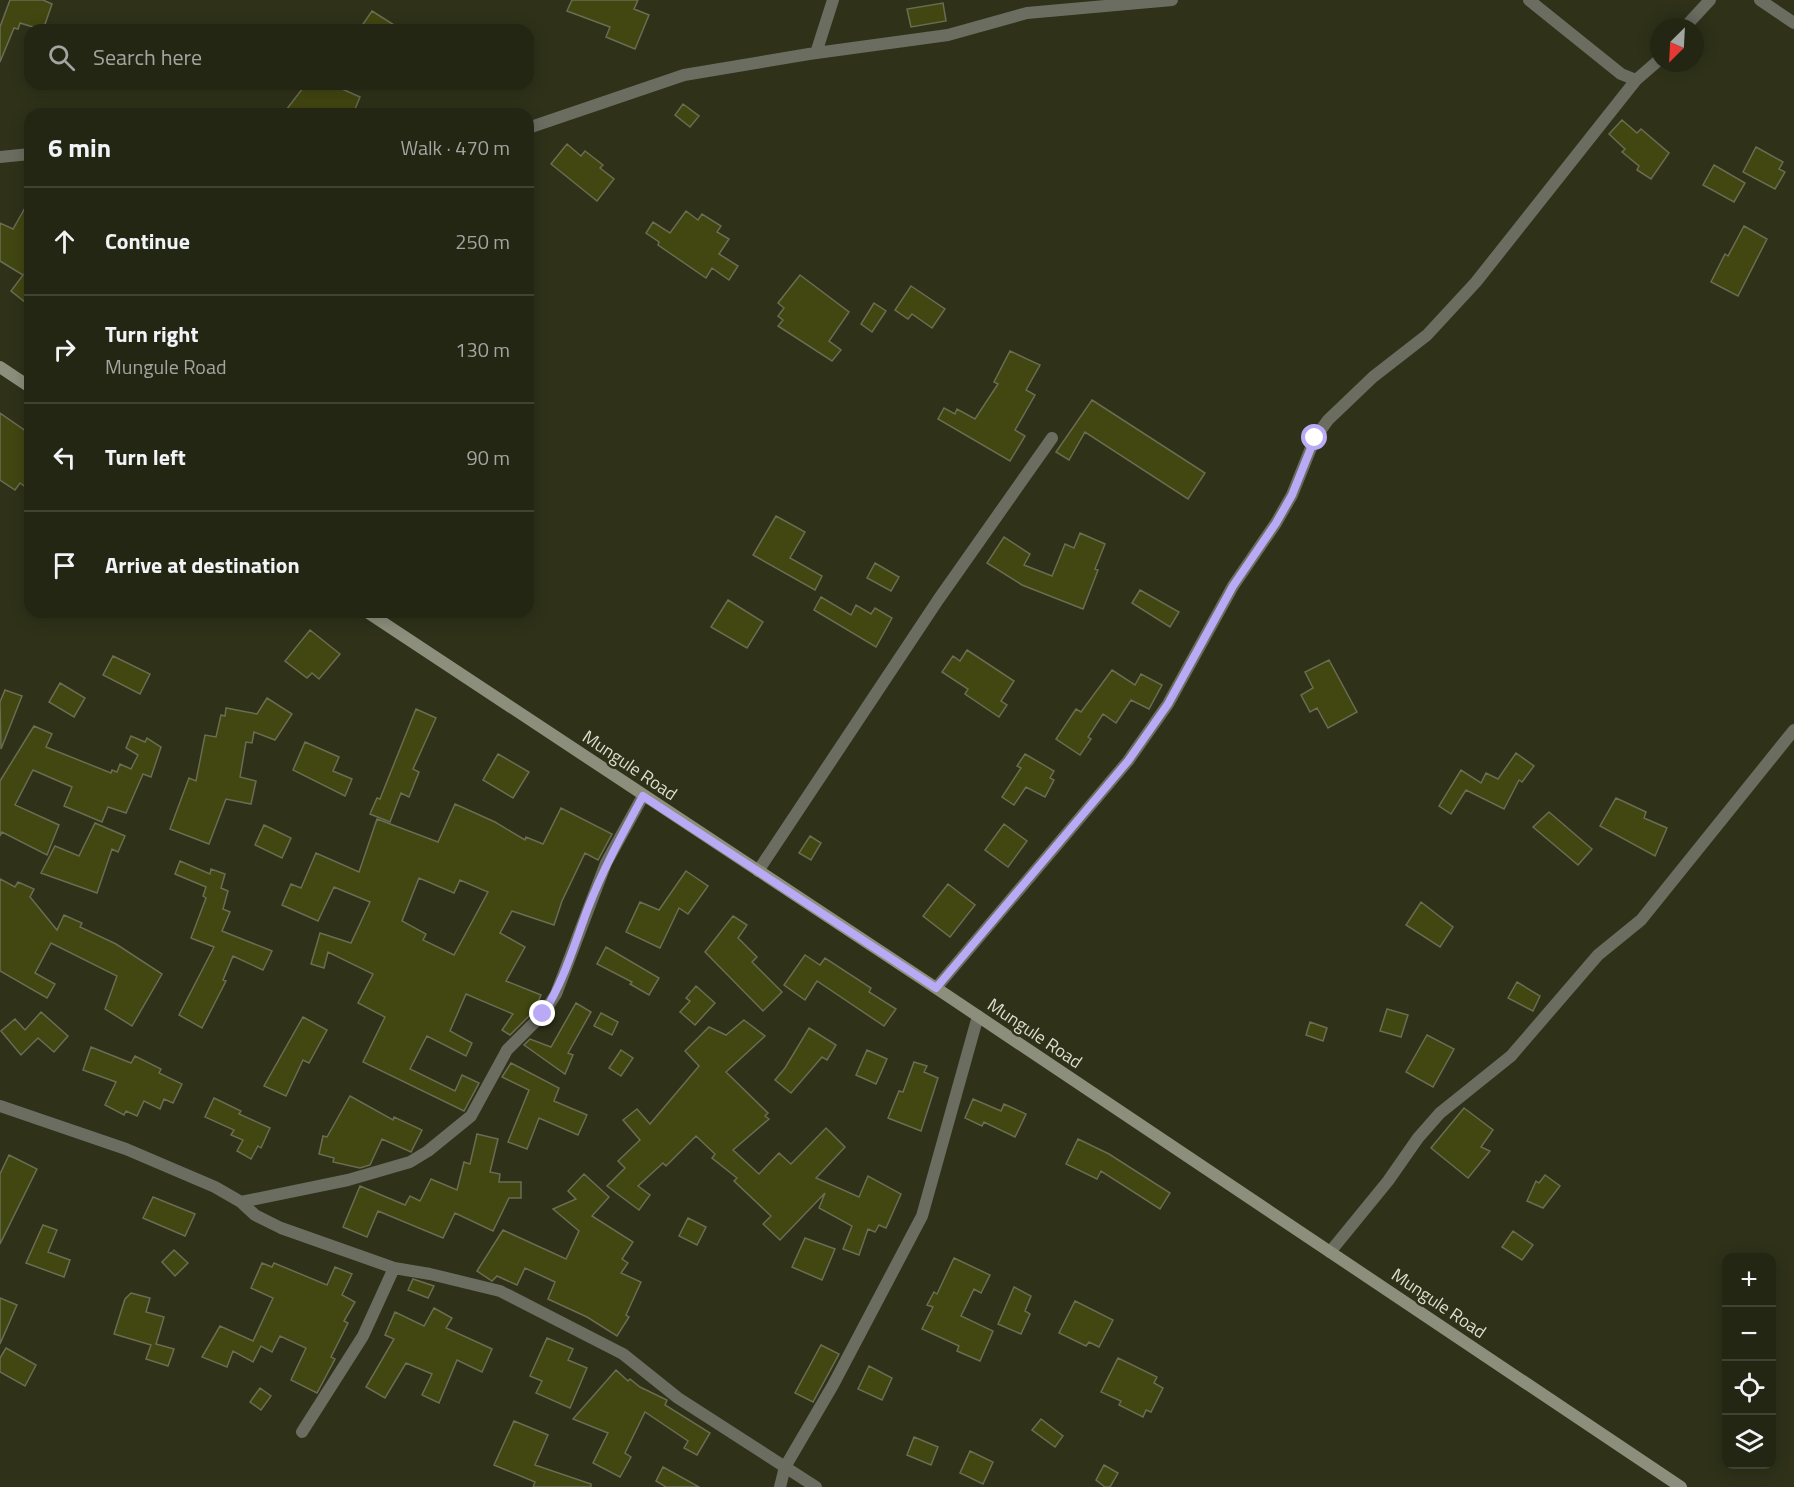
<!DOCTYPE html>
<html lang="en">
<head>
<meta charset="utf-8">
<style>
  body { margin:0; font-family:"Titillium Web",sans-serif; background:#2f3221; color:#f1f3f6 }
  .controls { position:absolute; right:18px; bottom:18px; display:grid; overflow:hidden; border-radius:12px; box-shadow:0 3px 15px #0003 }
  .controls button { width:54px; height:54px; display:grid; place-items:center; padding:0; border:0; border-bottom:2px solid #404333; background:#232613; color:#f1f3f6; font:30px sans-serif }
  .compass { position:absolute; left:1650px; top:18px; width:54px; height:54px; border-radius:50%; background:#232613; box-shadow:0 3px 15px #0003; rotate:204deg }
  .stop { position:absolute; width:18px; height:18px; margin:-14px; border:4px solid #baaaf6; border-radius:50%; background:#fff }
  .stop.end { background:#baaaf6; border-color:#fff; box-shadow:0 2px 6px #0008 }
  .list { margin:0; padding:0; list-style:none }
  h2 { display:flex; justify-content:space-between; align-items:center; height:78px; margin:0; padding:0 24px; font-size:26px }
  h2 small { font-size:20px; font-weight:400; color:#a3a5a0 }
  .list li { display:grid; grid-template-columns:39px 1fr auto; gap:18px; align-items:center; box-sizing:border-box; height:108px; padding:0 24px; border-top:2px solid #404333 }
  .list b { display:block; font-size:22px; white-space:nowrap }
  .list p { margin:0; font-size:20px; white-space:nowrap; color:#a3a5a0 }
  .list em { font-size:20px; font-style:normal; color:#a3a5a0 }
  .icon { flex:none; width:33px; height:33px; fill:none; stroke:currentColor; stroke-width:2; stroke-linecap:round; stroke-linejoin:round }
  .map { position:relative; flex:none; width:1794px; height:1487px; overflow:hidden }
  .search { position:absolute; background:#232613; box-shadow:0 3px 15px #0003; left:24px; top:24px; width:510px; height:66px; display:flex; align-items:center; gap:15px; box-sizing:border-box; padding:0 21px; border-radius:18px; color:#a3a5a0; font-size:22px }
  .panel { position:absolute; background:#232613; box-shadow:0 3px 15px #0003; left:24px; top:108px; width:510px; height:510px; border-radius:18px }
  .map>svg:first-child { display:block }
  .building { fill:#424611; stroke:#6a6d52; stroke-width:1.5; fill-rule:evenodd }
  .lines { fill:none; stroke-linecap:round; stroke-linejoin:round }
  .street { stroke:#6b6d61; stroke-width:12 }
  .secondary { stroke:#8d8f7d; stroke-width:12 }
  .route { stroke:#baaaf6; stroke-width:8 }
  .labels { text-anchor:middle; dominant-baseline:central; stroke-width:5; stroke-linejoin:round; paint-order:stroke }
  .street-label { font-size:18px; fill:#dddfd0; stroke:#2f3219 }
</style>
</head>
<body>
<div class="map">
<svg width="1794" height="1487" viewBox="0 0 1794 1487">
  <rect width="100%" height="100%" fill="#2f3219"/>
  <path class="building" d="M10,0H43L52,4L43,30L20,23L18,29L14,28L0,62V27Z
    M572,0H638L634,9L649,15L635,49L606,37L610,27L567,11Z
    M943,3L946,21L911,27L907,9Z
    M372,11L402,30H359Z
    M306,84H331L360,97L353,114H283Z
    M683,104L699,116L690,127L675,115Z
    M1622,120L1637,133L1641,129L1669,153L1651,179L1637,170L1639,166L1622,152L1625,149L1609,134Z
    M567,144L581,156L585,151L603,165L600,168L614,179L597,201L551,164Z
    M1756,147L1783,162L1779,169L1785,172L1775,189L1743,172Z
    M1714,165L1745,183L1734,202L1703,185Z
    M30,199V306L11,291L23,275L0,261V223L13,229Z
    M686,211L698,220L702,214L721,226L717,232L729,239L719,254L738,266L729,280L712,268L706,278L658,245L659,242L646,233L653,222L670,233Z
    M1744,226L1767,239L1738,296L1711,282L1725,254L1728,256Z
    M800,275L849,312L829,341L841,350L832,361L778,326L783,320L778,316L784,308L778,303Z
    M911,286L945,309L932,328L912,314L908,319L895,310Z
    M874,303L886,311L872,332L861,324Z
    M1010,351L1040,365L1026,390L1035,395L1015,430L1025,436L1010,461L938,419L944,408L955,414L957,409L975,419L998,384L994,382Z
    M1092,400L1205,473L1188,499L1085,432L1069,460L1056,452Z
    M0,413L30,434V490L20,483L15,490L0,480Z
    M776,516L805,532L790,558L822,576L815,590L753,555Z
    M1080,533L1105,544L1095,569L1098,570L1083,609L1022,585L987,563L1004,537L1030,554L1024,565L1052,576L1065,544L1074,548Z
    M875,563L899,577L891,591L867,578Z
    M1140,590L1179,612L1170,627L1132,603Z
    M821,597L851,615L856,605L871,614L875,608L892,618L876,647L814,610Z
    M728,600L763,622L747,648L711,627Z
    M310,630L340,654L319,679L312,673L307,678L285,661Z
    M967,650L1014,681L1001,701L1007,705L999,717L965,694L968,689L942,672L953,656L960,661Z
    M113,656L150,674L140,694L103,675Z
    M1329,660L1357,712L1328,728L1317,708L1310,712L1301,695L1313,688L1305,672Z
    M1112,670L1135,685L1141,674L1162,685L1149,709L1131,700L1116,723L1103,714L1088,737L1091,739L1080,755L1056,739L1076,709L1081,712Z
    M60,683L85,698L74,717L49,702Z
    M5,690L22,696L1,749L0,702Z
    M267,698L292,714L275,740L254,732L252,743L246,742L240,777L256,781L251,804L226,799L209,844L170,829L189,778L196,781L205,735L216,737L221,715L225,716L226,708L257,714Z
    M416,709L436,718L413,769L419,772L409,797L401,793L390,822L370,814L377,798L380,799Z
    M34,726L52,734L46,747L111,773L112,770L117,772L120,764L131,769L138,755L126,748L131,736L145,742L147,738L161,747L151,777L143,774L126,813L108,807L102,822L64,806L72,787L33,770L15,805L59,825L47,855L2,832L0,836V781Z
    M305,742L339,757L333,771L352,779L345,796L293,770Z
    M1516,753L1534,766L1522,782L1519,780L1504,809L1466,790L1451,814L1439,806L1461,770L1481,783L1486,773L1498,779Z
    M498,754L529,772L513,798L483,780Z
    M1025,754L1054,771L1050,778L1054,780L1045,797L1026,787L1014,805L1002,797L1021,768L1017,766Z
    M1616,798L1646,812L1644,818L1667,828L1655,856L1600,826Z
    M455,804L495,822L525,840L526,837L543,844L561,808L612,834L598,860L585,853L562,901L554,925L512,911L500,933L525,947L506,981L541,995L534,1011L510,1035L502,1030L513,1014L466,994L450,1031L472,1043L466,1056L427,1036L410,1069L455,1091L462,1075L479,1083L464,1111L363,1062L385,1017L358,1003L373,974L328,952L324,968L311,964L320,933L351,943L370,902L334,887L318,921L282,905L291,884L301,888L316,853L359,872L377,819L438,842ZM419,878L454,893L460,880L488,892L454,955L423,940L426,934L402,921Z
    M1549,812L1592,849L1578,865L1533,827Z
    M95,823L125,836L118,852L112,849L97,893L41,873L55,846L79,856Z
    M1004,824L1027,841L1008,867L985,850Z
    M264,825L291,838L282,858L255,845Z
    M810,836L821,843L811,860L799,853Z
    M180,861L210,874L211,869L225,874L221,888L228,891L223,909L230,912L222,931L272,951L263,970L233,956L223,980L226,981L202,1028L179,1015L214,947L191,938L206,898L203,896L206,887L175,874Z
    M686,871L708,886L688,914L679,908L660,948L626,932L640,902L659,910Z
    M0,879L15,887L18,882L34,889L30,897L57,930L64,915L82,923L80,927L116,944L162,974L132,1026L105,1009L117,976L51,943L35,973L55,984L47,998L0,971Z
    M948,884L975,905L950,937L923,916Z
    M1421,902L1453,927L1440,947L1406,925Z
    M733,916L747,925L738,938L757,957L752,962L782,992L763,1011L705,952Z
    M606,947L659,978L649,995L630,984L632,982L597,964Z
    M805,955L820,965L825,958L871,988L869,992L896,1009L884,1026L817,981L805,1000L784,985Z
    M1517,982L1540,996L1533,1011L1508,998Z
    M696,986L715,1003L695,1025L680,1012L690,1001L686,998Z
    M576,1003L591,1012L568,1053L573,1055L565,1074L524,1045L530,1039L551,1047Z
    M1387,1009L1408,1015L1401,1037L1380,1031Z
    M41,1012L68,1036L54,1052L38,1038L21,1055L1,1031L15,1019L25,1030Z
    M601,1013L618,1022L612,1035L594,1026Z
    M303,1017L327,1030L309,1063L303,1060L286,1096L264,1086Z
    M744,1020L765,1036L726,1072L768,1113L765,1116L769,1119L733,1150L759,1174L779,1153L791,1164L826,1128L845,1147L816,1178L859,1197L868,1176L901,1194L886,1228L879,1225L875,1232L868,1229L859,1255L843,1249L852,1226L819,1208L825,1193L780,1240L763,1224L771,1216L734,1181L737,1178L712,1158L715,1154L696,1136L666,1166L663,1163L638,1186L650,1195L639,1210L607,1186L625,1168L618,1161L640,1140L623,1120L637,1109L650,1124L699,1066L685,1051L709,1027L726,1035Z
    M1310,1022L1327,1028L1323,1041L1306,1035Z
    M809,1028L836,1045L827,1060L822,1057L791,1093L775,1080L785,1068Z
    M1427,1035L1454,1049L1433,1087L1406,1072Z
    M91,1047L131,1063L135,1056L161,1069L159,1073L182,1084L173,1103L164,1099L160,1109L144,1101L137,1116L126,1111L124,1115L105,1105L116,1082L83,1070Z
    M621,1050L633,1058L621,1076L609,1068Z
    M867,1050L887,1059L876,1084L856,1075Z
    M914,1062L927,1066L924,1072L938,1078L921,1131L888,1118L899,1091L903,1092Z
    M511,1063L559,1088L554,1101L587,1115L578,1135L539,1118L527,1149L508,1142L529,1090L502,1077Z
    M350,1096L393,1120L394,1117L422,1130L411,1152L382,1139L370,1165L360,1168L333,1162L334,1158L319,1154L323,1136L327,1137Z
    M214,1098L241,1111L239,1114L270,1128L261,1148L258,1146L251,1159L237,1151L243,1140L231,1135L234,1130L205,1117Z
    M973,1099L1001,1111L1004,1104L1026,1114L1015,1137L984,1122L982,1126L965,1118Z
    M1464,1108L1493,1130L1481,1147L1490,1151L1468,1178L1431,1148Z
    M477,1134L498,1139L490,1172L500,1174L499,1182H521V1198H509L493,1231L455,1213L443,1238L378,1211L367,1237L343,1227L360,1186L405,1205L410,1196L420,1201L431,1179L457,1190L464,1162L470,1164Z
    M1078,1139L1109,1154L1170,1193L1160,1209L1101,1171L1097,1179L1066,1164Z
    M9,1155L37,1169L0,1244V1174Z
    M584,1174L609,1197L592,1216L633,1242L622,1259L628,1263L621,1273L641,1282L626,1315L629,1317L617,1336L587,1317L548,1299L555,1282L525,1268L517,1285L497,1276L492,1281L477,1271L503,1230L566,1259L579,1231L553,1209L576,1199L568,1191Z
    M1545,1175L1560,1186L1543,1208L1527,1201L1536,1181L1539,1183Z
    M153,1197L195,1214L185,1236L143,1218Z
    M688,1218L706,1227L697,1245L679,1236Z
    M43,1225L57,1230L48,1252L70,1260L64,1277L26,1263Z
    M1513,1231L1533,1245L1522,1260L1502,1247Z
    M805,1238L835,1249L822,1280L792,1267Z
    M174,1250L188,1263L175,1276L162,1262Z
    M954,1258L990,1275L981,1293L974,1289L961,1316L993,1331L980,1361L957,1351L959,1346L922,1329L933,1307L927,1305L934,1292L937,1294Z
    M262,1263L272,1267L274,1263L327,1285L335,1267L352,1274L342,1295L355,1302L344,1321L348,1323L331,1357L335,1359L317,1393L291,1380L306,1348L280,1336L272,1352L261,1346L253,1362L233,1351L227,1367L202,1357L220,1326L253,1341L273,1298L251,1288Z
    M413,1279L434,1286L428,1298L408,1290Z
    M1014,1287L1031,1296L1025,1311L1030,1314L1021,1334L998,1324Z
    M131,1293L150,1298L146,1312L164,1317L156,1344L174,1349L168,1366L146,1359L151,1345L114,1334L125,1299Z
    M0,1298L17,1305L0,1344Z
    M1075,1301L1113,1320L1099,1347L1089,1342L1086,1346L1059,1333Z
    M434,1308L452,1318L446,1328L492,1349L482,1372L457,1360L439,1403L422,1395L432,1374L406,1363L385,1398L366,1387L394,1339L385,1335L395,1312L424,1326Z
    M547,1338L573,1349L568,1360L587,1368L570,1408L536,1393L542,1381L530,1376Z
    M821,1345L839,1354L813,1402L795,1393Z
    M6,1348L36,1365L25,1386L0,1372V1358Z
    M1118,1358L1157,1377L1154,1383L1163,1388L1151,1412L1146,1410L1143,1417L1119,1405L1121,1401L1101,1392Z
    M869,1366L892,1378L882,1400L858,1389Z
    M616,1370L628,1381L630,1379L640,1387L667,1400L665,1405L710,1433L697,1455L684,1448L688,1441L645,1412L625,1453L631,1457L620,1477L593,1463L608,1433L573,1419Z
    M260,1388L271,1396L261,1410L250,1402Z
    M1041,1419L1063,1436L1055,1447L1032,1430Z
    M514,1421L548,1435L535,1465L591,1484V1487H533L535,1482L494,1465Z
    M914,1437L938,1447L931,1465L907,1455Z
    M970,1451L993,1462L983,1484L960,1473Z
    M1104,1465L1118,1473L1110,1487H1105L1096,1480Z
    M663,1467L699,1487H666L656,1481Z"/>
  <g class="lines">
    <path class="street" d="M1529,0L1621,74L1636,80L1659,60
      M1760,0L1794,23
      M1685,27L1710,0
      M816,53L833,0
      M528,128L684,75L809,54L948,35L1027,13L1172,0
      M0,157L30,154
      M758,871L938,600L1052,438
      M936,988L1128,761L1168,704L1233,586L1276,523L1292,495L1315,438L1328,420L1373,377L1427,335L1476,282L1636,80
      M0,1106L126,1149L215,1187L241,1202L255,1215L281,1228L394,1268L430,1274L500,1291L623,1354L678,1398L816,1487
      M241,1202L348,1180L410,1162L428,1151L471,1116L507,1050L543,1014L556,994L606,863L643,796
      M1330,1252L1388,1181L1418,1138L1440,1113L1511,1056L1598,955L1641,920L1794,730
      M302,1432L363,1336L394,1268
      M780,1487L785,1467L833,1385L922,1216L978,1016"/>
    <path class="secondary" d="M0,367L30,387
      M367,612L936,988L1681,1487"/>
  </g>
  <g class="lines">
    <path class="route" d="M543,1014C564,981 574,945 588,908C603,869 623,833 643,796L936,988L1128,761L1168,704L1233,586L1276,523L1292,495L1315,438"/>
  </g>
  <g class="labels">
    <g class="street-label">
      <text transform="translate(630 765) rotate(34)">Mungule Road</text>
      <text transform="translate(1035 1033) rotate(34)">Mungule Road</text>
      <text transform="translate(1439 1303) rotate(34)">Mungule Road</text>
    </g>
  </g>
</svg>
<div class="controls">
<button>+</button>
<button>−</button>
<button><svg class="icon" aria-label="locate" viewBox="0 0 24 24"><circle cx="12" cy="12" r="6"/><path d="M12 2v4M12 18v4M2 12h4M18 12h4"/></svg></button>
<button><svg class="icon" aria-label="layers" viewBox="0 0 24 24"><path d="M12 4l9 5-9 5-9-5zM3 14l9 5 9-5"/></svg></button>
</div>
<svg class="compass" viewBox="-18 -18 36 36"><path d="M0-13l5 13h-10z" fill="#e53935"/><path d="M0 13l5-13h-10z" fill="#a3a5a0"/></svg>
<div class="stop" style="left:1315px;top:438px"></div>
<div class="stop end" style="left:543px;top:1014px"></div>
<div class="search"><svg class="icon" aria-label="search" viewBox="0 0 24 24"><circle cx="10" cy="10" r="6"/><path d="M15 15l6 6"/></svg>Search here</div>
<section class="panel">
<h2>6 min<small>Walk · 470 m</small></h2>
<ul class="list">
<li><svg class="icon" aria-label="ahead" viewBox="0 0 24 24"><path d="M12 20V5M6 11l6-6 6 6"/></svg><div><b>Continue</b></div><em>250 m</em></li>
<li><svg class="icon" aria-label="right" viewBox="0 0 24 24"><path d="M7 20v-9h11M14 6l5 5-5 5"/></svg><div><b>Turn right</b><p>Mungule Road</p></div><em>130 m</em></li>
<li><svg class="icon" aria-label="left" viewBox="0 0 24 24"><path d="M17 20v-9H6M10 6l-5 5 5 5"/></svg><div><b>Turn left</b></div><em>90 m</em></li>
<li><svg class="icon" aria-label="arrive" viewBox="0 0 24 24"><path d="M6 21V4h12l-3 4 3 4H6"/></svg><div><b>Arrive at destination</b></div></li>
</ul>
</section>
</div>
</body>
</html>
